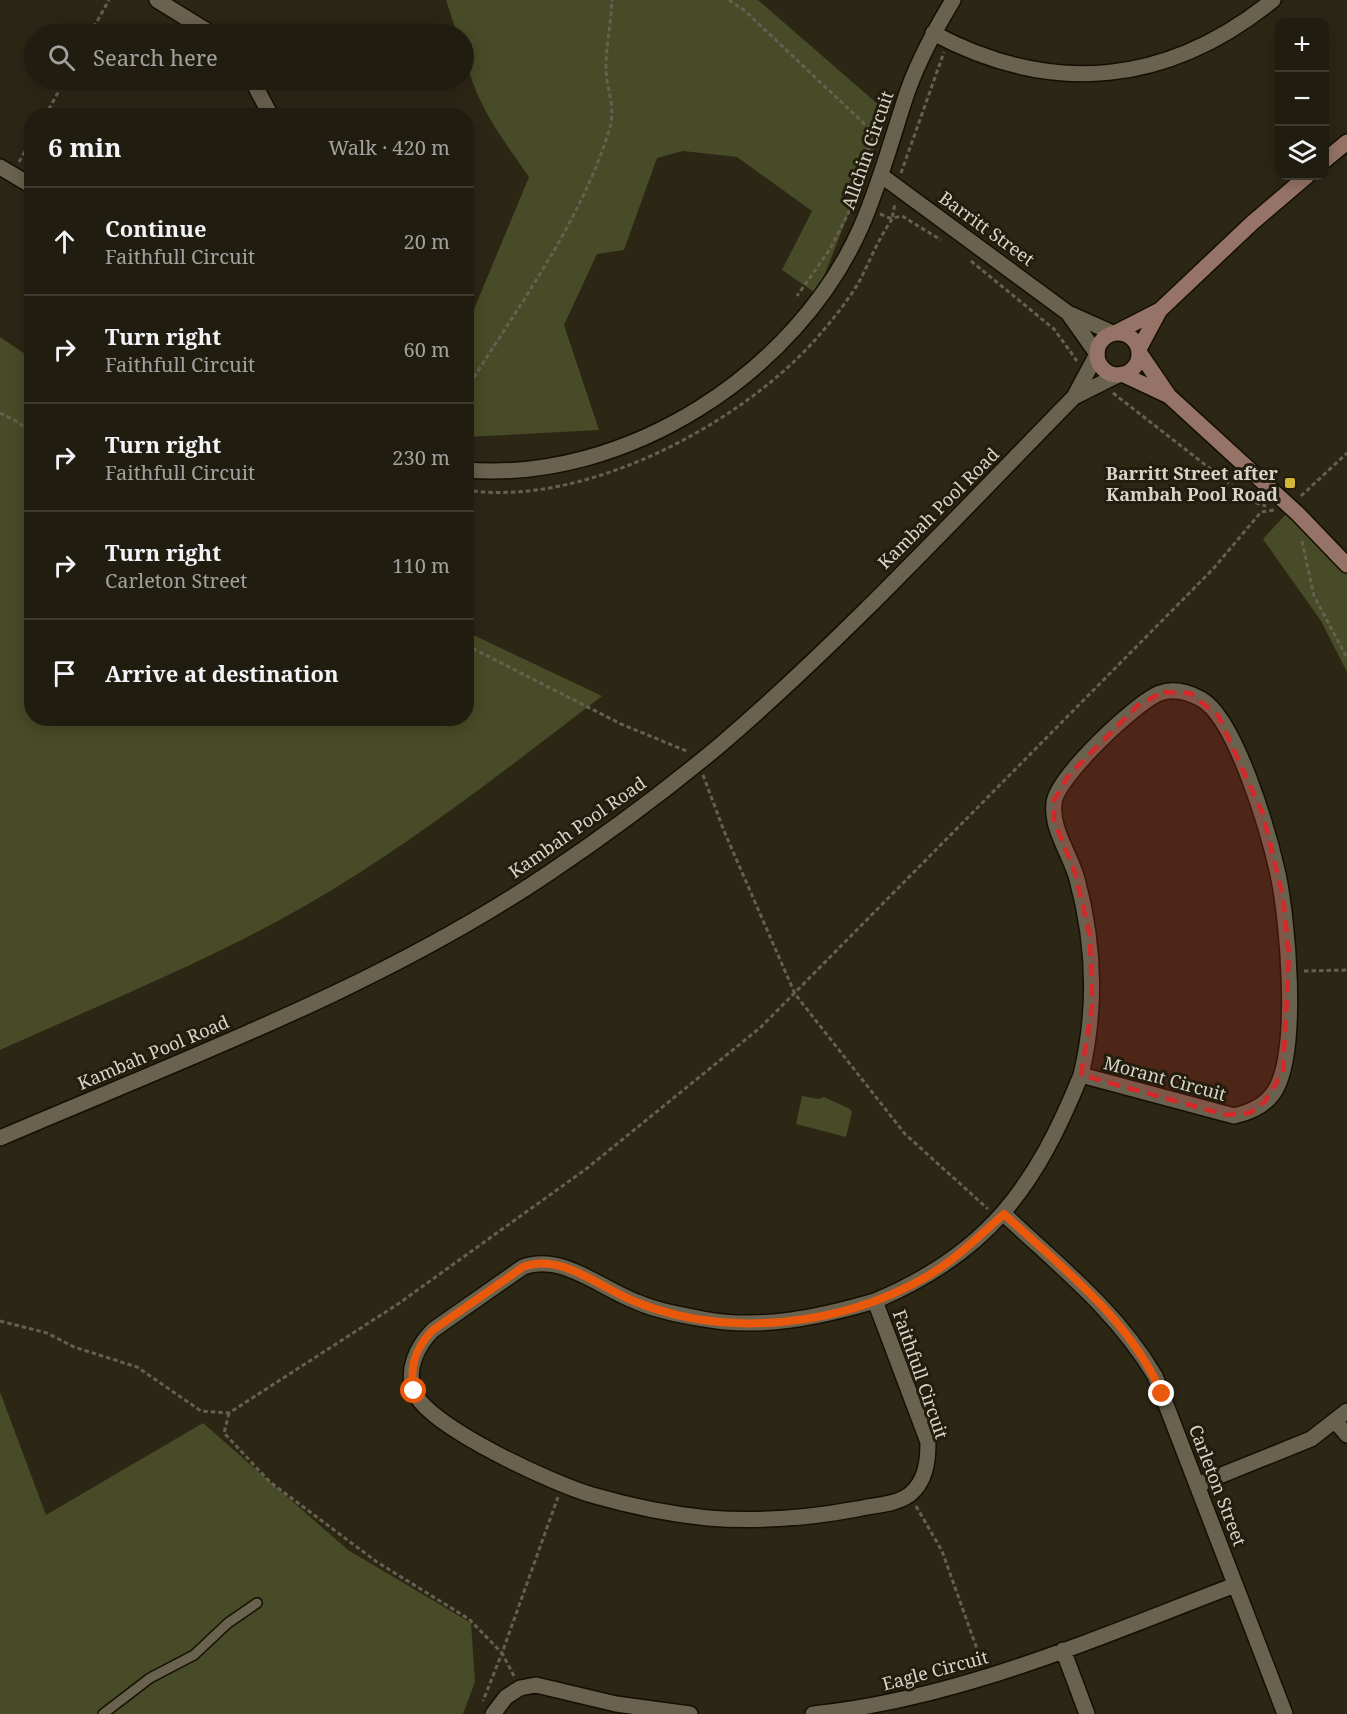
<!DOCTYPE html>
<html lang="en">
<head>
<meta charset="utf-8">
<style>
  body { margin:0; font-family:"Noto Serif",serif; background:#2d291e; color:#f1f3f6 }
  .controls { position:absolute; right:18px; top:18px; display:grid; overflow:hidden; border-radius:12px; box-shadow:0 3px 15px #0003 }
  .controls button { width:54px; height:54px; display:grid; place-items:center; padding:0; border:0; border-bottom:2px solid #3e3a30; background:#211c10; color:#f1f3f6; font:30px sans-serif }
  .stop { position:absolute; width:18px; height:18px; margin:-14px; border:4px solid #ea580c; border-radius:50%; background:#fff }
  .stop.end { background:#ea580c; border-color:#fff; box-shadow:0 2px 6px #0008 }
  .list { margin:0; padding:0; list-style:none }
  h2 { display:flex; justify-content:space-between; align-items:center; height:78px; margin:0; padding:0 24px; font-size:26px }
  h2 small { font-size:20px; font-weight:400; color:#a2a19f }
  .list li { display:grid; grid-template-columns:39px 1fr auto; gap:18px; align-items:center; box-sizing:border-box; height:108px; padding:0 24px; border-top:2px solid #3e3a30 }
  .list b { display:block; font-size:22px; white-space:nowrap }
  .list p { margin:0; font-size:20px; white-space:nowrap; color:#a2a19f }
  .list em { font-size:20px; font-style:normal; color:#a2a19f }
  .icon { flex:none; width:33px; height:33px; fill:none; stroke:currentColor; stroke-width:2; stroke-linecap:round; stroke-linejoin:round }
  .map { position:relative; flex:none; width:1347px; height:1714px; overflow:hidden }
  .search { position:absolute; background:#211c10; box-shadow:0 3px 15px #0003; left:24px; top:24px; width:450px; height:66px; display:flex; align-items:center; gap:15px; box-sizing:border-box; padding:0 21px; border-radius:33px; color:#a2a19f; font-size:22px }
  .panel { position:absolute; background:#211c10; box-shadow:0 3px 15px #0003; left:24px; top:108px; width:450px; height:618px; border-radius:24px }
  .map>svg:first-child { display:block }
  .green { fill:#484b27 }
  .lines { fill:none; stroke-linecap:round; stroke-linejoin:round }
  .lane-casing { stroke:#140f02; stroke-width:12 }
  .street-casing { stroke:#140f02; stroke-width:18 }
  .secondary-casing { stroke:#140f02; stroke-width:18 }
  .path { stroke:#656051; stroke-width:3; stroke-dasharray:4.5 3; stroke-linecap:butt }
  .lane { stroke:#69624f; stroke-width:9 }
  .street { stroke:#69624f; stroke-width:15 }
  .secondary { stroke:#967367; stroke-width:15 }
  .route { stroke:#ea580c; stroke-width:8 }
  .marked { fill:#d62828; fill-opacity:0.2; stroke:#d62828; stroke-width:4.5; stroke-dasharray:12 8; stroke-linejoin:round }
  .poi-dot { fill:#d2b635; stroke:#221d0c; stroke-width:2 }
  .labels { text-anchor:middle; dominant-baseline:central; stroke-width:6; stroke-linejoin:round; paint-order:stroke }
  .street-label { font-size:18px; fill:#d7d4c9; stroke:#221d0c }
  .poi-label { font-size:18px; font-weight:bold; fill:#d7d4c9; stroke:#221d0c; text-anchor:end }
</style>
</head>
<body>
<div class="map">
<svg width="1347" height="1714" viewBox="0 0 1347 1714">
  <rect width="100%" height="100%" fill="#2c2615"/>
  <path class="green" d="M446,0H758L888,113L817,294L782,270L812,211L737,157L683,151L657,158L624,250L597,254L564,325L599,430L467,437V326L529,177C499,133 464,90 464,34H457Z
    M0,337L31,358L32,718H466L467,632L602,696C505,770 410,846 303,907C207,962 101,1004 0,1050Z
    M1287,513L1347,575V672L1321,621L1263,539Z
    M802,1096L819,1099L824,1097L850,1109L852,1112L846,1137L796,1124Z
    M0,1392L46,1515L203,1423L348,1550L471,1623L475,1682L463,1714H0Z"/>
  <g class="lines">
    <g class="lane-casing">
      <path id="lane" d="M103,1714L150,1678L194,1655L228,1623L257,1603"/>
    </g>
    <g class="street-casing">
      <path id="street" d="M157,0L212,34
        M933,33C1053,97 1168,85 1273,0
        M252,80L271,116
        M0,167L32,186
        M882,176L1068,313L1113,333
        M1068,313L1097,354
        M1074,397L1118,375
        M466,470C627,483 797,372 861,227C879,186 890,145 904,102C915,66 933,33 953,0
        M0,1138C186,1058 380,987 549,873C607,834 665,791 719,746C845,638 958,515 1074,397L1097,354
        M1004,1214C1059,1266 1116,1310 1155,1376L1285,1714
        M875,1301C820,1317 761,1330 703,1319C681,1315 658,1311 637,1302C600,1288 562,1253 523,1267L433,1330C417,1346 404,1372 416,1395C434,1429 554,1484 592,1495C630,1506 668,1514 708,1518C757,1522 808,1518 857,1509C873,1505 895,1505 909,1495C926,1482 928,1461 928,1442L875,1301C989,1253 1036,1186 1081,1075L1234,1116C1252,1112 1267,1105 1276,1089C1299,1047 1288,921 1278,874C1269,834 1236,718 1201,699C1188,692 1174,688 1160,693C1137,701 1056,778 1054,803C1051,830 1070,853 1077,879C1095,945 1097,1008 1081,1075
        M1336,1422L1347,1435
        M1197,1485L1311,1439L1347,1411
        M1063,1650L1087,1714
        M493,1714L506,1697L520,1688L536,1685L616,1704L690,1714
        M813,1714C962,1698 1096,1638 1235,1585"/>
    </g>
    <g class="secondary-casing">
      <path id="secondary" d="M1324,161L1347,142
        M1097 354a21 21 0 1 1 42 0a21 21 0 1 1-42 0Z
        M1115,333L1160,310L1252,223L1307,176
        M1139,349L1160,310
        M1139,352L1169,396L1298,514L1347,565
        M1122,374L1169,396"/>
    </g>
    <path class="path" d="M729,0L744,10L873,132L853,204L830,249L797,296
      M90,34L109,0
      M45,116L65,80
      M19,162L32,139
      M901,173L944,52
      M880,214L892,219L895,203
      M971,261L1054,329L1077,361
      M466,390C517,308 583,219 610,127C616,108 606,87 606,68C606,45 611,23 612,0
      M1113,393L1253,502L1266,506
      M0,413L18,422L32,435
      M466,490C583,508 739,425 815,340C830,323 847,302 859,282C870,261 879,237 893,218L902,216L941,240
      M1301,496L1347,453
      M1302,541L1314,596L1347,658
      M466,645L621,724L689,752
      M703,775L724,831L795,994L905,1134L988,1209
      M1304,971L1347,970
      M0,1321L47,1333L74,1347L137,1367L201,1411L229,1413L398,1304L586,1169L761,1027L1213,569L1261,512L1274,510
      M229,1413L224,1433L270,1482L377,1562L469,1619L502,1653L483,1701
      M1200,1449L1212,1465
      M916,1506L942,1551L982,1663
      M514,1676L502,1653L558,1497"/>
    <use href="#lane" class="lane"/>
    <use href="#street" class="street"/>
    <use href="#secondary" class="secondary"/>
  </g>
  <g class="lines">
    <path class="route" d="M414,1391C409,1367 415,1348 433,1330L523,1267C561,1252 600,1288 636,1302C728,1339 841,1326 926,1277C955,1260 979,1236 1004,1214C1063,1269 1129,1318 1162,1394"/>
  </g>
  <path class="marked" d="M1163,692L1190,693L1218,715L1263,814L1283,897L1289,954L1283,1072L1264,1103L1250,1113L1226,1115L1081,1075L1092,1006L1090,937L1075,873L1054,821V800L1068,776L1138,705Z"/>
  <rect class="poi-dot" x="1284" y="477" width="12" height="12" rx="3"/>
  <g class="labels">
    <g class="street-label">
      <text transform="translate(867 150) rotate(-71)">Allchin Circuit</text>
      <text transform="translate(987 228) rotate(36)">Barritt Street</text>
      <text transform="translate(938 508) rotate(-45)">Kambah Pool Road</text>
      <text transform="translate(577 827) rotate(-35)">Kambah Pool Road</text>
      <text transform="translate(153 1052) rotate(-23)">Kambah Pool Road</text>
      <text transform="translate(1165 1078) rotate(15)">Morant Circuit</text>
      <text transform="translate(921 1374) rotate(71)">Faithfull Circuit</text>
      <text transform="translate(1218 1485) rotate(69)">Carleton Street</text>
      <text transform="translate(935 1670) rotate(-15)">Eagle Circuit</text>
    </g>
    <g class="poi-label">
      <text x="1278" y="473">Barritt Street after<tspan x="1278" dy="21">Kambah Pool Road</tspan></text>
    </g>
  </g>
</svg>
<div class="controls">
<button>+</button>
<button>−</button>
<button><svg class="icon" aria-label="layers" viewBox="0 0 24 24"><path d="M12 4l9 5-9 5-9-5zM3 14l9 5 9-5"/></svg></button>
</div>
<div class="stop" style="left:414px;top:1391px"></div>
<div class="stop end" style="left:1162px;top:1394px"></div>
<div class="search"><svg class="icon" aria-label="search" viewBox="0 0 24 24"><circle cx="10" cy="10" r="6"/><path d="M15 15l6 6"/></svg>Search here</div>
<section class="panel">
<h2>6 min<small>Walk · 420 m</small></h2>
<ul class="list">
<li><svg class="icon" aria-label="ahead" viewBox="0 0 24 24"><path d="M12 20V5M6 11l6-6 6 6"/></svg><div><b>Continue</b><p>Faithfull Circuit</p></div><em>20 m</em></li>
<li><svg class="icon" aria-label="right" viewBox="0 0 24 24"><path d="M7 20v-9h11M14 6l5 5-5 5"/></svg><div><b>Turn right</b><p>Faithfull Circuit</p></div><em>60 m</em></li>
<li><svg class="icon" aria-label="right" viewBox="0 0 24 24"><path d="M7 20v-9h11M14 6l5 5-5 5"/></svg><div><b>Turn right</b><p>Faithfull Circuit</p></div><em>230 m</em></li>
<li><svg class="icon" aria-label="right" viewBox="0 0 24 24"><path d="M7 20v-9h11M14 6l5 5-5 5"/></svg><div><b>Turn right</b><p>Carleton Street</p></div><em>110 m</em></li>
<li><svg class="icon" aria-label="arrive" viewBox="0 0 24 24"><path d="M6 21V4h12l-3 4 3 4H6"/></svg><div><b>Arrive at destination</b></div></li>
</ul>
</section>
</div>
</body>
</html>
